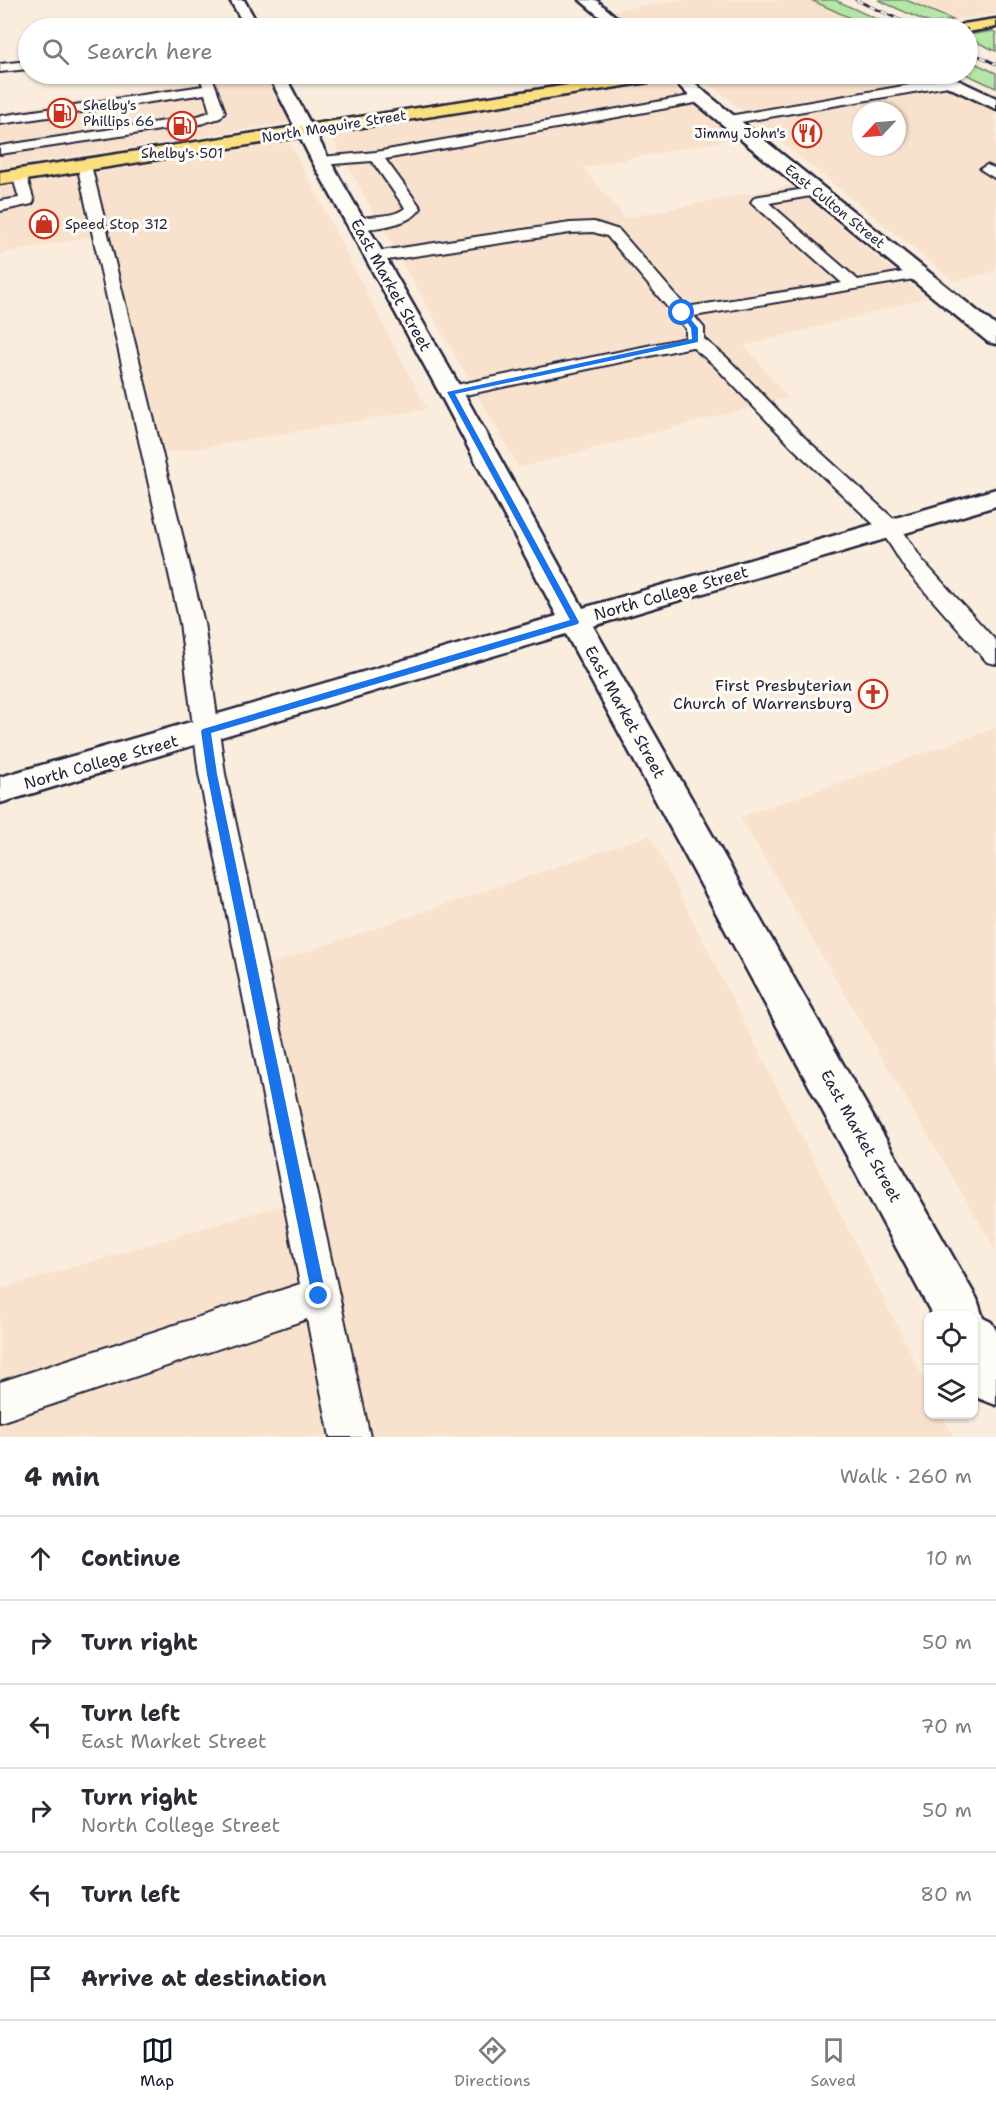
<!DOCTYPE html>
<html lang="en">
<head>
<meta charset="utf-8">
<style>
  body { margin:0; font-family:"Shantell Sans",sans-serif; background:#f7f7f7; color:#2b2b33 }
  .controls { position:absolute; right:18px; bottom:18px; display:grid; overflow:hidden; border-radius:12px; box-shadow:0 2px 4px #0004 }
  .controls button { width:54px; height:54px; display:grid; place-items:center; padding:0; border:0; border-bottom:2px solid #e1e1e2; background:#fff; color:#2b2b33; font:30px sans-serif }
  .compass { position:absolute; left:852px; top:102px; width:54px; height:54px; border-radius:50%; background:#fff; box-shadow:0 2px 4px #0004; rotate:244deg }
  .stop { position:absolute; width:18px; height:18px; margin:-14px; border:4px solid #1a73e8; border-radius:50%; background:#fff }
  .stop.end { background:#1a73e8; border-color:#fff; box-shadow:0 2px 6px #0008 }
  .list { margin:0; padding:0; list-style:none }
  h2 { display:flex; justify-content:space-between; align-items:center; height:78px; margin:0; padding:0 24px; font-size:26px }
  h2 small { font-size:20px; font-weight:400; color:#7c7c81 }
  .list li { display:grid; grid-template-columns:39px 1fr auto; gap:18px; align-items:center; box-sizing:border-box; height:84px; padding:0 24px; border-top:2px solid #e1e1e2 }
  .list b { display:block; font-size:22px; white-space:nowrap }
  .list p { margin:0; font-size:20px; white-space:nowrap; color:#7c7c81 }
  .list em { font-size:20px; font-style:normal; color:#7c7c81 }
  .icon { flex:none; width:33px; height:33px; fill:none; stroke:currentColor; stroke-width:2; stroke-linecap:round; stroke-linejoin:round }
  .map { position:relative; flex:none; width:996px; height:1437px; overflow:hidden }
  .search { position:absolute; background:#fff; box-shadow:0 2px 4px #0004; left:18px; right:18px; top:18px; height:66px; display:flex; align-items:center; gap:15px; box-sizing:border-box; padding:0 21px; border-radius:33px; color:#7c7c81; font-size:22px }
  .sheet { height:582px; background:#fff }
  nav { display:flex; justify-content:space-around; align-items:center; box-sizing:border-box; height:84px; border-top:2px solid #e1e1e2; background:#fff; font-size:16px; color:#7c7c81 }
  nav a { display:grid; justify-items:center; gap:3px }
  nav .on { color:#111827 }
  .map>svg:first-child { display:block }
  .built { fill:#f9e2cd; fill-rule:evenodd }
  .green { fill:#b6e6a5; stroke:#6c8470; stroke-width:1.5 }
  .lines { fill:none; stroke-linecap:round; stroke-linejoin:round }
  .service-casing { stroke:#22223b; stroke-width:4 }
  .minor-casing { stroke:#22223b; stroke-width:5 }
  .primary-casing { stroke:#22223b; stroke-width:5 }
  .service { fill:#fdfcf7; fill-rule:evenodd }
  .minor { fill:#fdfcf7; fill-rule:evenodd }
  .primary { fill:#fbe080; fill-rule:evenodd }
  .rail-casing { stroke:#22223b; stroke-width:3 }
  .rail { stroke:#fdfcf7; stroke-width:2; stroke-dasharray:7; stroke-linecap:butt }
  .route { fill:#1a73e8 }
  .labels { text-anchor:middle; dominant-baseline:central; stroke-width:6; stroke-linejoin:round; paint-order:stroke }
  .far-poi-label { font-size:14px; fill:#22223b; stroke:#fdfcf7; text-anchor:start }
  .far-street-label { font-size:14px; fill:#22223b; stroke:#fdfcf7 }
  .street-label { font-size:16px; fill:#22223b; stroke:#fdfcf7 }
  .poi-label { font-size:16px; fill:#22223b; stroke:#fdfcf7; text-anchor:end }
</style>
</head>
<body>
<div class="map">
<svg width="996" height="1437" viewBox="0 0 996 1437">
  <rect width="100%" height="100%" fill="#fbedde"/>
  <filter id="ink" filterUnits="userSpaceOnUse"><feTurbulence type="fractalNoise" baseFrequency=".0167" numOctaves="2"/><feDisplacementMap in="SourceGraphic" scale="12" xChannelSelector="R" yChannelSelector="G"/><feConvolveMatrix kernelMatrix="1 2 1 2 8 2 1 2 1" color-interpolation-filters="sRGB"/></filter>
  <g filter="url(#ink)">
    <path class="built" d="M683,0H811L872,28H633L611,10Z
      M906,0H996V14L953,20Z
      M248,74H268L291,118L288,123L0,168V112Z
      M710,74H917L996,112V271L954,281L702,78L703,75ZM861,111H897V147H861Z
      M653,83L667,84L674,87L736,138L583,168L625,218L791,185L927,298L745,346L788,398L519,468L331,137L341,133Z
      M286,143L292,147L427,409L145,457L101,235L0,254V187Z
      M996,728V1251L740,817Z
      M650,835L928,1387V1414L942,1415L954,1437H0V1289L315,1195L261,967Z"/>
    <path class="green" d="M811,0H835L896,28H872Z
      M878,0H906L953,20L932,24Z
      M993,31L996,33V51L968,38V35Z
      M968,60L996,73V88L966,74Z"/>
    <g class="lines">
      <g class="service-casing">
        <path id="service" d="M28,61V69L0,72V64Z
          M199,74H211L225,112L220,118L200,124L0,154V146L198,116L210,112L205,94L0,124V116L203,86Z
          M950,78L956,82L954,85L729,124L722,120L729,116Z
          M701,94L707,98L706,101L385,159L421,208C418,212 415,216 410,218C399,225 359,234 350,224C361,212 389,221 405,208L372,161L321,165L314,161L321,157L376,152Z
          M84,161L91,165L204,623L225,774L370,1437H330L307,1319L0,1422V1382L300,1284L199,774L180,623L77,165Z
          M987,165L996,169V179L980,169Z
          M19,171L26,175L34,201L32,204L0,211V201L19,198L12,175Z
          M818,187L825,191L823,194L769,203L858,280L920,269L926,271L928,274L926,277L694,316L704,328V339L726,357L807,440L898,523L922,560L996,641V664L987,662L906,570L882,532L793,448L714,365L692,347L451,398L444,396L442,392L444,388L451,386L686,338V329L607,236L593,232L570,233L374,262L366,257L374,252L570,223L594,222L619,230L686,307L842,283L751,202L755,197L760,196Z"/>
      </g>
      <g class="minor-casing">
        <path id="minor" d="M230,0H244L260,28H246Z
          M580,0H596L629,28H613Z
          M268,74H284L330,161L463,392L583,608L996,489V506L593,626L977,1299L983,1318L991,1322L996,1330V1405L978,1398L974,1389V1316H933L566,634L0,803V777L557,616L439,392L312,161Z
          M668,74H685L707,94L996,326V344L988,342L695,102Z
          M925,74H945L996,98V109L927,77Z"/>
      </g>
      <g class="primary-casing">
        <path id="primary" d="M996,19V27L968,32V28H956L963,24Z
          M640,74H676L668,79L0,184V172Z"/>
      </g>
      <use href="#service" class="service"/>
      <use href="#minor" class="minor"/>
      <use href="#primary" class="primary"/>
      <g class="rail-casing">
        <path id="rail" d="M856,0L918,28
          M968,51L996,64"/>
      </g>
      <use href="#rail" class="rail"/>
    </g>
  </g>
  <path class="route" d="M680,312H685L698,328V342L455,394L579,622L578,624L211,733L217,774L326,1296L324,1301L319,1303L314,1301L312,1296L207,774L201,731L203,729L570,620L447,392L692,339L691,328Z"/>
  <defs>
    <g id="fuel-ring" transform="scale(1.5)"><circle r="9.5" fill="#fdfcf7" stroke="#c8321e" stroke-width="1.5"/><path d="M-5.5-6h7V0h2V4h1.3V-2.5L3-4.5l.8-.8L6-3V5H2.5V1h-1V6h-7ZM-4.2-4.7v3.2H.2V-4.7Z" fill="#c8321e"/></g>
    <g id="restaurant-ring" transform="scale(1.5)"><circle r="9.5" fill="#fdfcf7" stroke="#c8321e" stroke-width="1.5"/><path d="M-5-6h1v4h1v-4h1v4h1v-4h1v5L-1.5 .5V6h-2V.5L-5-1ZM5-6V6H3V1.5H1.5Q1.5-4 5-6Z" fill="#c8321e"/></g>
    <g id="shop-ring" transform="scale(1.5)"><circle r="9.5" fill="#fdfcf7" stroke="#c8321e" stroke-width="1.5"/><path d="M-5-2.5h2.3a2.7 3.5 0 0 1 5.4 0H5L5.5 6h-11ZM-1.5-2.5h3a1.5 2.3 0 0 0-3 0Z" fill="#c8321e"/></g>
    <g id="church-ring" transform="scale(1.5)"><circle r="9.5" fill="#fdfcf7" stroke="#c8321e" stroke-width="1.5"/><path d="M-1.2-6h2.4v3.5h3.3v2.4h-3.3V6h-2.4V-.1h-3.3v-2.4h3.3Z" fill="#c8321e"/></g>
  </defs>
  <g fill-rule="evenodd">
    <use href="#fuel-ring" x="62" y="113"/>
    <use href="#fuel-ring" x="182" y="126"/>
    <use href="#restaurant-ring" x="807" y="133"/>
    <use href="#shop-ring" x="44" y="224"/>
    <use href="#church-ring" x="873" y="694"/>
  </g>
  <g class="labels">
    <g class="far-poi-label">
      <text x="83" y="105">Shelby's<tspan x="83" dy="16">Phillips 66</tspan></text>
      <text x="786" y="133" text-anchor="end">Jimmy John's</text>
      <text x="182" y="153" text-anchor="middle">Shelby's 501</text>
      <text x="65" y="224">Speed Stop 312</text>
    </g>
    <g class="far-street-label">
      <text transform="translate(334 126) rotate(-9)">North Maguire Street</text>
      <text transform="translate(835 206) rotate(39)">East Culton Street</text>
    </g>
    <g class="street-label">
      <text transform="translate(391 285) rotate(61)">East Market Street</text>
      <text transform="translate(671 593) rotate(-16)">North College Street</text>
      <text transform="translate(625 712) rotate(61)">East Market Street</text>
      <text transform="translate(101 762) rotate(-16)">North College Street</text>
      <text transform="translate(861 1136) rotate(61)">East Market Street</text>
    </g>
    <g class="poi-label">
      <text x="852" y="685">First Presbyterian<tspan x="852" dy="18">Church of Warrensburg</tspan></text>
    </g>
  </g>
</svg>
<div class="controls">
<button><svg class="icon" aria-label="locate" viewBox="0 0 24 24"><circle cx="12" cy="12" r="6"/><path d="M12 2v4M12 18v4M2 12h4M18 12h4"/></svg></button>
<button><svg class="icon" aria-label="layers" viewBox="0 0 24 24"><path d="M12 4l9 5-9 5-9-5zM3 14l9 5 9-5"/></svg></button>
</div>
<svg class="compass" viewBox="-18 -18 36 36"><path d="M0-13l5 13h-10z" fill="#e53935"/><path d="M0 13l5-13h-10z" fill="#7c7c81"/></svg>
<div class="stop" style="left:682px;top:313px"></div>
<div class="stop end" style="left:319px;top:1296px"></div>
<div class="search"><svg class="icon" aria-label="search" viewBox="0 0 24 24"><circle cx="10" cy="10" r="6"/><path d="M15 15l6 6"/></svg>Search here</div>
</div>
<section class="sheet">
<h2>4 min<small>Walk · 260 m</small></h2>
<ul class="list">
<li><svg class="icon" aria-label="ahead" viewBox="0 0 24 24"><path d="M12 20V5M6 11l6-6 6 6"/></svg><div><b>Continue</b></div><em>10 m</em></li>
<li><svg class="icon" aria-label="right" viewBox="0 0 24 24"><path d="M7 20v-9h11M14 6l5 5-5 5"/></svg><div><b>Turn right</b></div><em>50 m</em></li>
<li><svg class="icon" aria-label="left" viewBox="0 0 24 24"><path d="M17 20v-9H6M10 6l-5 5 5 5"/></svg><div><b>Turn left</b><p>East Market Street</p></div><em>70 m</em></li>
<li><svg class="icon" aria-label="right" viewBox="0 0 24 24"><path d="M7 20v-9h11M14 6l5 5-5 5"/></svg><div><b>Turn right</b><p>North College Street</p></div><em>50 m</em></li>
<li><svg class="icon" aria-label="left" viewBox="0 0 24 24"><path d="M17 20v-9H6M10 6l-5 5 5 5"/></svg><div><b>Turn left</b></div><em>80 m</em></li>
<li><svg class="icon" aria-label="arrive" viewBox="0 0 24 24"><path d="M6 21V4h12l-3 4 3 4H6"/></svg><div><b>Arrive at destination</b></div></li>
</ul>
</section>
<nav>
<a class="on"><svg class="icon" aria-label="map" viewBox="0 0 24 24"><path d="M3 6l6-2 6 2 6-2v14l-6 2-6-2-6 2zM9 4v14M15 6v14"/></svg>Map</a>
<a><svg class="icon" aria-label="directions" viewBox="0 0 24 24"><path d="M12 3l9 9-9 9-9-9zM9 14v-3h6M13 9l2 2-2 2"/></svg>Directions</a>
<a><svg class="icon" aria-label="saved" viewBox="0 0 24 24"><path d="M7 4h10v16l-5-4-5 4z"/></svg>Saved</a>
</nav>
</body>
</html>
